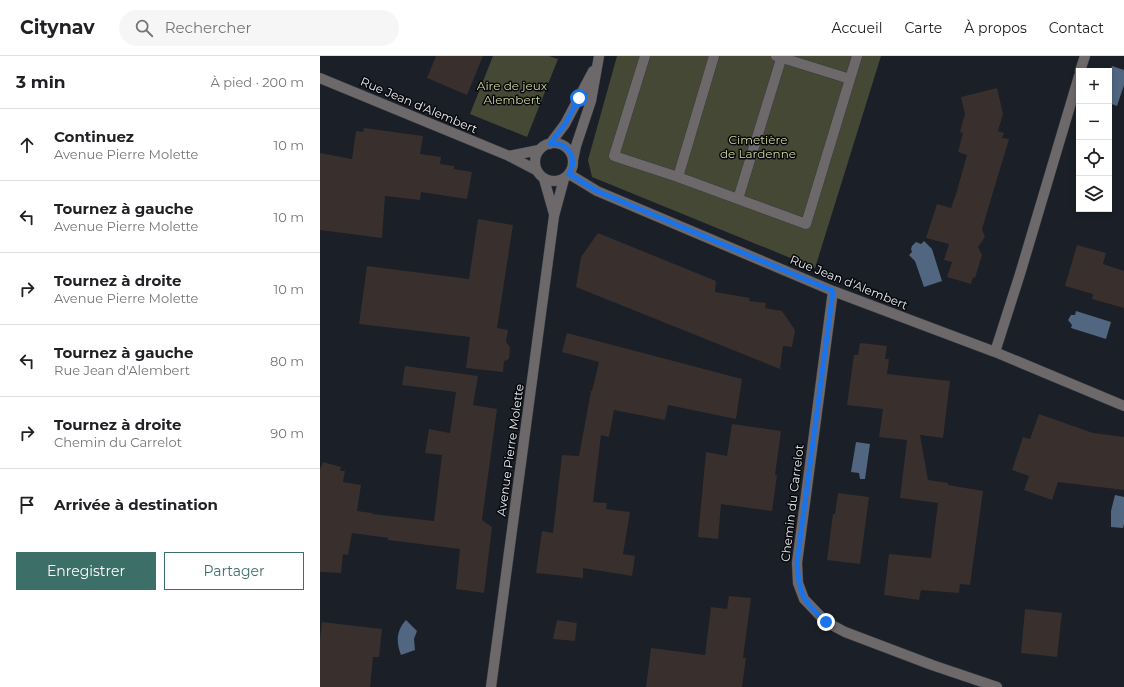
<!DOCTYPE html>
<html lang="fr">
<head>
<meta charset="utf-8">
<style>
  body { margin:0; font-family:Montserrat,sans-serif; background:#f6f6f6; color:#202124 }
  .controls { position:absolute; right:12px; top:12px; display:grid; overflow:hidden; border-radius:0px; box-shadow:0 2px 6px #0003 }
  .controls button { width:36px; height:36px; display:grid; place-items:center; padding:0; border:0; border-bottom:1px solid #e0e0e0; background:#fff; color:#202124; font:20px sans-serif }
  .stop { position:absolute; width:12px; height:12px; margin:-9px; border:3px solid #1a73e8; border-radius:50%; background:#fff }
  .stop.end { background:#1a73e8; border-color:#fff; box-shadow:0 1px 4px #0008 }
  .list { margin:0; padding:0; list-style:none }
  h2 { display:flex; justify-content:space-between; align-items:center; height:52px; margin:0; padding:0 16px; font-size:17px }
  h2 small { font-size:13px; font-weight:400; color:#757577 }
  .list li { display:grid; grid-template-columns:26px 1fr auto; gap:12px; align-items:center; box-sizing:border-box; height:72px; padding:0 16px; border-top:1px solid #e0e0e0 }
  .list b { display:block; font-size:15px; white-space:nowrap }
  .list p { margin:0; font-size:13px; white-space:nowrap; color:#757577 }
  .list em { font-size:13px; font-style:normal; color:#757577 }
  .actions { display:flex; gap:8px; padding:12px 16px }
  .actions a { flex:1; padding:9px 0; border:1px solid #3b6f68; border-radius:0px; text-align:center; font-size:14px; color:#3b6f68 }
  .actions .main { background:#3b6f68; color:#fff }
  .icon { flex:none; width:22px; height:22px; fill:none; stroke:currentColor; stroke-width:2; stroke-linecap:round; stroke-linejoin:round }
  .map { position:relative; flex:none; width:804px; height:631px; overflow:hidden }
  header { display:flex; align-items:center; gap:24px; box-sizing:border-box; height:56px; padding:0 20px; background:#fff; border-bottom:1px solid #e0e0e0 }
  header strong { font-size:19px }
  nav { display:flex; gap:22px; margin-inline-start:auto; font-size:14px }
  .search { width:280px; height:36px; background:#f6f6f6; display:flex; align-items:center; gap:10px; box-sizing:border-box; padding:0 14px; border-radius:22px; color:#757577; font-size:15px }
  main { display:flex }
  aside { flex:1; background:#fff }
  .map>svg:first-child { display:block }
  .green { fill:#454834 }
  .water { fill:#516681 }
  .building { fill:#392f2c }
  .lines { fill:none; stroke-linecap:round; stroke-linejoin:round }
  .minor-casing { stroke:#383c43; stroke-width:11 }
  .minor { stroke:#6d686a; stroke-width:10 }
  .route { stroke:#1a73e8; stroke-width:5 }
  .labels { text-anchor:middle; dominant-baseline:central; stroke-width:3; stroke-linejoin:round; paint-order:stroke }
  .park-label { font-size:12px; fill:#cfd69a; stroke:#07090c }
  .street-label { font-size:12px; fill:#eaecf2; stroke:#07090c }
</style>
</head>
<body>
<header>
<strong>Citynav</strong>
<div class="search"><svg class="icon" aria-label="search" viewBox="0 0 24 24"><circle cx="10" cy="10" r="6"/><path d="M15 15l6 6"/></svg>Rechercher</div>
<nav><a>Accueil</a><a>Carte</a><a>À propos</a><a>Contact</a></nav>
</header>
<main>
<aside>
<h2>3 min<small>À pied · 200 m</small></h2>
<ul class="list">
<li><svg class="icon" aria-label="ahead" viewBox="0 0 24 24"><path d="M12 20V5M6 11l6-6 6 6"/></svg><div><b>Continuez</b><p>Avenue Pierre Molette</p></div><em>10 m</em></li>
<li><svg class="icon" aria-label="left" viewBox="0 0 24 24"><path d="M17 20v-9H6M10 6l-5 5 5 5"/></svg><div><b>Tournez à gauche</b><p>Avenue Pierre Molette</p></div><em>10 m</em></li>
<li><svg class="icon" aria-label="right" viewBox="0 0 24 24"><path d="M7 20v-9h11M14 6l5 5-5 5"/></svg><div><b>Tournez à droite</b><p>Avenue Pierre Molette</p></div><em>10 m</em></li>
<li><svg class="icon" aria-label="left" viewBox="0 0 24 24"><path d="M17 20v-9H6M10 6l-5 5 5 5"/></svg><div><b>Tournez à gauche</b><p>Rue Jean d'Alembert</p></div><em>80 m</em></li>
<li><svg class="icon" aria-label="right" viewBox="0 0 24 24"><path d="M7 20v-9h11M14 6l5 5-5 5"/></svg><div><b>Tournez à droite</b><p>Chemin du Carrelot</p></div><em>90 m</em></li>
<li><svg class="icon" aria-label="arrive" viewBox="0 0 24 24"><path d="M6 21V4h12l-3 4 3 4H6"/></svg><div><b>Arrivée à destination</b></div></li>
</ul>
<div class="actions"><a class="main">Enregistrer</a><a>Partager</a></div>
</aside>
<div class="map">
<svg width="804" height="631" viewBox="0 0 804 631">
  <rect width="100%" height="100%" fill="#1b1f27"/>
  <path class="green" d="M173,0H229L238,3L207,81L150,58Z
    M297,0H561L495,212L272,121L268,104Z"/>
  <path class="water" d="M792,10L804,14V29L797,50L789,47V20Z
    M604,185L612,193L622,225L604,231L595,205L589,199L592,196L591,193L592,190L596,186L601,188Z
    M756,255L791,266L786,283L751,272L752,269L748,264L751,259H755Z
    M536,386L550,388L545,423H540L539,417L531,416Z
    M795,439L804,441V468L803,472L791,471V455Z
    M86,564L97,575L94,583L95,594L81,599C76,586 76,575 86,564Z"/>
  <path class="building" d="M116,0H163L147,39L107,22Z
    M677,32L683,58L678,75L684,77L682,82L689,83L662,173L665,181L658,191L662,199L655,222L653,221L651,228L627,221L632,206L624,204L629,188L606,182L617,148L631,152L636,138L647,99L638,96L643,77L640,76L645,58L641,41Z
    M44,72L103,80L100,98L121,101L120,108L134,110V113L152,116L147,143L101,136L100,144L65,140L62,182L0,174V97L32,103L36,75L43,76Z
    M158,163L193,169L177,272L188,274L186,286L190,291L189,303L184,305L183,316L146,312L150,281L39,268L47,210L149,223Z
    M278,177L396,225L395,236L430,242L429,245L446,247L445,252L462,255L475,274L472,291L463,290L460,313L256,231L261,201Z
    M757,189L786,197L783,208L804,215V252L772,243L773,238L745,230Z
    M247,277L422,323L416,363L348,349L345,364L294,354L289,381L281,379L273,446L287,447L286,453L310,456L303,498L315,500L312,520L263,512V522L216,517L222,475L233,477L242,399L259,400L271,335H272L279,306L242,296Z
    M540,287L567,290L565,303H569L567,318L630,325L623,382L600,379L608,424L628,427V429L663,435L650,529L640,528L639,537L601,534L599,544L564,539L569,498L611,502L618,447L580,442L587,384L559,381L563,353L527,349L534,299H538Z
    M85,310L158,320L153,349L177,353L162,464L172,471L164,537L136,533L140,493L68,484V482L32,477L28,499L23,498L21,517L0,516V413L3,406L21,411L20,415H25L23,426L41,429L37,455L52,457V458L114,465L122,399L105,397L109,373L130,377L136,336L82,329Z
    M719,358L773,377L804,381V434L738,426L732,444L704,434L709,420L692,414L703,381L710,383Z
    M412,368L461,375L455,419H457L452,455L401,448L398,483L378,481L386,396L407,400Z
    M518,437L549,441L540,508L507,504L513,458H515Z
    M409,540L431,542L423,602H426L422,631H326L331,592L385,599L391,551L407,553Z
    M705,553L742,557L737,601L701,597Z
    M237,564L257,567L255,585L233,583Z
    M2,566L62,573L59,601H53L50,631H0V583Z"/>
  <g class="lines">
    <g class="minor-casing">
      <path id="minor" d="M325,0L294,100L358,121
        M394,0L358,121L486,168L537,0
        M456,0L530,23
        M760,15L765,0
        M0,22L189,100L216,114
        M215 106a19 19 0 1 1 38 0a19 19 0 1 1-38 0Z
        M230,88L245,68L273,15
        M189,100L219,94
        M253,104L256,90L271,45L279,0
        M249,118L277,135L513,235L675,296L804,350
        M224,123L234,158
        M418,143L462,0
        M513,235L477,507L478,527L484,543L506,566L525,576L612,609L677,631
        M675,296L700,218L759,20
        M171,631L234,160L244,123"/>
    </g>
    <use href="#minor" class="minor"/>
  </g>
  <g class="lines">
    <path class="route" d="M259,42L245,68L230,88C249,86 258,102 249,118L277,135L513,235L477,507C479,539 483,545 506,566"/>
  </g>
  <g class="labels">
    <g class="park-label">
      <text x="192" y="29">Aire de jeux<tspan x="192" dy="14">Alembert</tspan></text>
      <text x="438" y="83">Cimetière<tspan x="438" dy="14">de Lardenne</tspan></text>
    </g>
    <g class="street-label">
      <text transform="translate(99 49) rotate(23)">Rue Jean d'Alembert</text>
      <text transform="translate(529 226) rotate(22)">Rue Jean d'Alembert</text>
      <text transform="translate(190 394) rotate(-82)">Avenue Pierre Molette</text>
      <text transform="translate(472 447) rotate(-83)">Chemin du Carrelot</text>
    </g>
  </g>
</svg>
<div class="controls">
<button>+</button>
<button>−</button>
<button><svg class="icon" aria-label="locate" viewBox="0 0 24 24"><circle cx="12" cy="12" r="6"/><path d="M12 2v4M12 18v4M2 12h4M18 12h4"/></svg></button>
<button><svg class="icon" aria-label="layers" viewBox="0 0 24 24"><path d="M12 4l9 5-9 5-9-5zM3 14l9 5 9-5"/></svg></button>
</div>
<div class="stop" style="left:259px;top:42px"></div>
<div class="stop end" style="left:506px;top:566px"></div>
</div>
</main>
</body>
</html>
